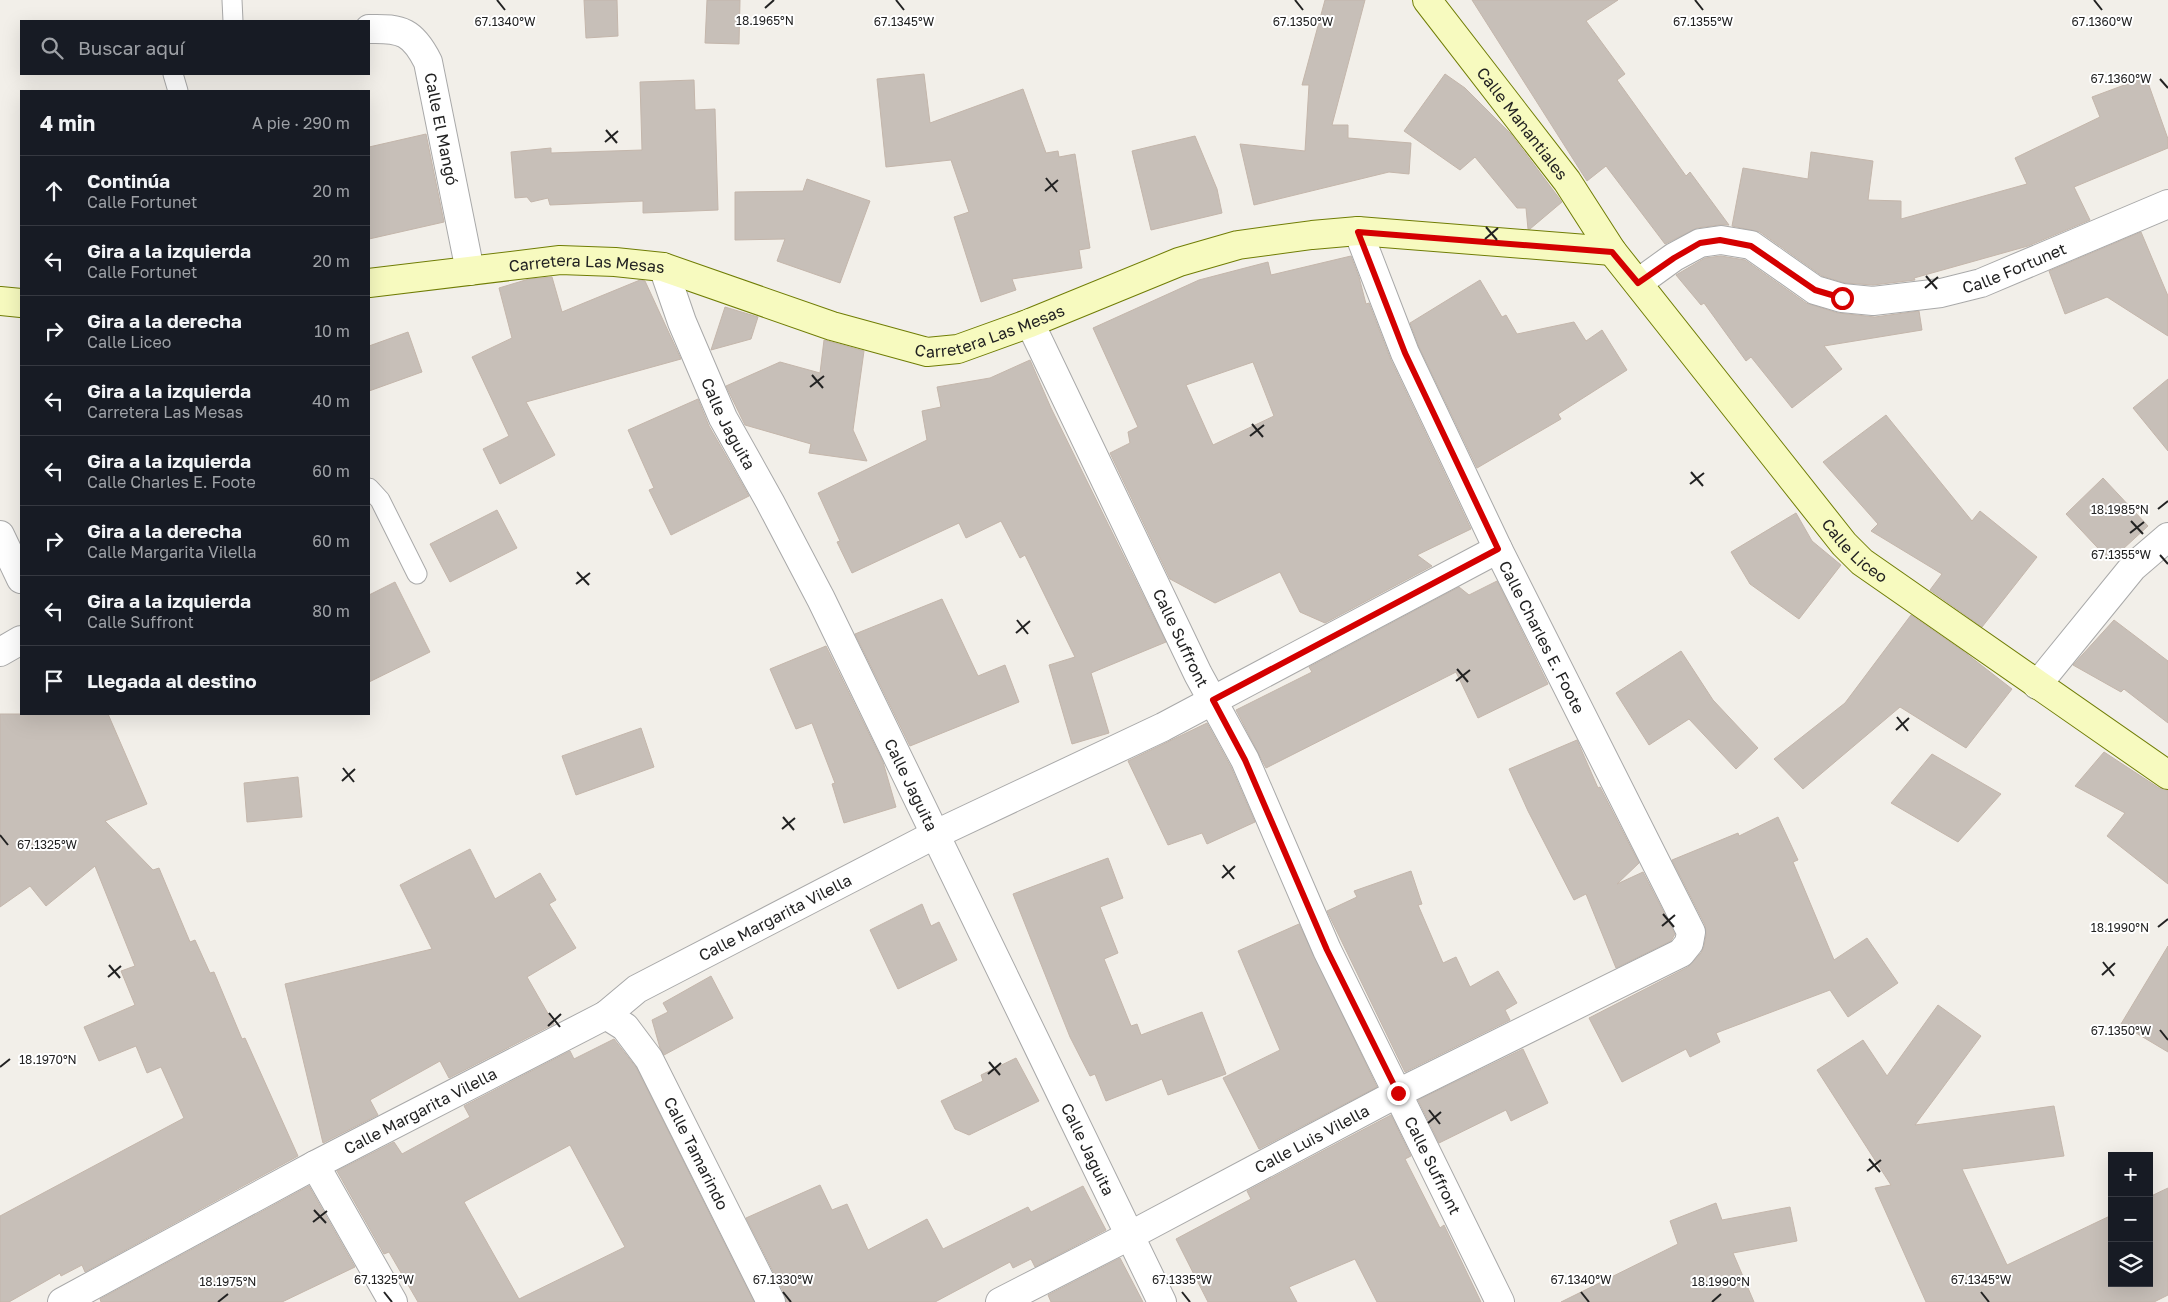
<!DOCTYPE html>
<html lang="es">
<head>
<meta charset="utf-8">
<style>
  body { margin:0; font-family:"Golos Text",sans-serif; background:#242831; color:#f1f3f6 }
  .controls { position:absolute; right:15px; bottom:15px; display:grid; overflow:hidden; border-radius:0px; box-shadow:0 5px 20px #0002 }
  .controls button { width:45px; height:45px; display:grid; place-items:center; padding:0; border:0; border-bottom:1px solid #363941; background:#171b24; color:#f1f3f6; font:25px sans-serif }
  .stop { position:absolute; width:15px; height:15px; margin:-11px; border:4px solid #d40000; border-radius:50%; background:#fff }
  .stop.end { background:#d40000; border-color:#fff; box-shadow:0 1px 5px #0008 }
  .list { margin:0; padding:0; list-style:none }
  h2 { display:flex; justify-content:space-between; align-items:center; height:65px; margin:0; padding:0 20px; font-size:21px }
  h2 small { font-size:16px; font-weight:400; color:#9ea1a6 }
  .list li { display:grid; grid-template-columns:32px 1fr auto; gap:15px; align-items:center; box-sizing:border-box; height:70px; padding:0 20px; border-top:1px solid #363941 }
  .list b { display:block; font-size:19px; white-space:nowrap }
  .list p { margin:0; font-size:16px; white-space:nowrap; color:#9ea1a6 }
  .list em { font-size:16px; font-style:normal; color:#9ea1a6 }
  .icon { flex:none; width:28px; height:28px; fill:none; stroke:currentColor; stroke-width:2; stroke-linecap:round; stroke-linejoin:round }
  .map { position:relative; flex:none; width:2168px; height:1302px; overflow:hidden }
  .search { position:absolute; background:#171b24; box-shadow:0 5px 20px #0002; left:20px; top:20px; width:350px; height:55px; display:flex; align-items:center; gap:12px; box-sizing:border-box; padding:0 18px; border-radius:0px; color:#9ea1a6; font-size:19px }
  .panel { position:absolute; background:#171b24; box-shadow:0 5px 20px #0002; left:20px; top:90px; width:350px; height:625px; border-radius:0px }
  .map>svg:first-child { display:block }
  .building { fill:#c7bfb8; stroke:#c4b6ab; fill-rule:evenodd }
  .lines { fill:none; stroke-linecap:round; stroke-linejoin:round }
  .lane-casing { stroke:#a9a9a9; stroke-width:21 }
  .street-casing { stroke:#a9a9a9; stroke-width:30 }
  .secondary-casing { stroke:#707d05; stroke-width:30 }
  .lane { stroke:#fff; stroke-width:19 }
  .street { stroke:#fff; stroke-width:28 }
  .secondary { stroke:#f7fabf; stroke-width:28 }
  .route { stroke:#d40000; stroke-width:6 }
  .ticks { fill:none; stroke:#222; stroke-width:2 }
  .labels { text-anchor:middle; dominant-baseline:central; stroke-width:4; stroke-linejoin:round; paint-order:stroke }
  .street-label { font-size:16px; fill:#222; stroke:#fff }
  .ticks-label { font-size:12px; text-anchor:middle; fill:#222; stroke:#fff; stroke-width:4; stroke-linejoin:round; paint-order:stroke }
</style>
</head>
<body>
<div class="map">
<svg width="2168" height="1302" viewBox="0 0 2168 1302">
  <rect width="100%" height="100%" fill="#f2efe9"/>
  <path class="building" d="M584,0H617L618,36L586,38Z
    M707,0H740L739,44L705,43Z
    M1325,0H1365L1332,125H1348V138L1411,143L1409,174L1389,172L1254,205L1240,144L1305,151L1309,85H1302Z
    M1472,0H1618L1586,21L1625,74L1617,80L1686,176L1690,172L1729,225H1719L1697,228L1665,244L1606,166L1587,181Z
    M924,74L930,123L1023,89L1046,153L1058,151L1059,157L1075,154L1090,248L1079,250L1082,268L1012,279L1016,290L981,302L954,217L969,212L951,160L886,167L877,79Z
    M1445,74L1465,88L1511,134L1562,202L1530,229H1528L1526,208H1517L1475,157L1460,170L1404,131Z
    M2146,77L2168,139V148L2074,187L2090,220L2028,246L1914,278L1915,280L1873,285L1845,283L1822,276L1760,232L1732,226L1743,168L1808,179L1811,152L1873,161L1868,200L1901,201V219L2027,184L2015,158L2100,117L2092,97Z
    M694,80L695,110L715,109L718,210L643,213V201L550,205L548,198L531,202L527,197L515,198L511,152L551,148V153L642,150L640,82Z
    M426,134L444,222L369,239V147Z
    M1195,136L1217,189L1222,213L1151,230L1132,151Z
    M807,179L870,201L840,283L777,261L785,239L735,240V192L803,191Z
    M2141,232L2168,296V336L2107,297L2065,314L2049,271Z
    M1351,256L1359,277L1366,304L1369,303L1391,360L1471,529L1417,555L1432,566L1325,623L1300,612L1280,572L1215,603L1170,579L1110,453L1130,443L1128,432L1138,427L1093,328L1199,280L1268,262L1271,275ZM1253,362L1274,416L1213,445L1186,385Z
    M1721,256L1745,260L1806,303L1838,313L1875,317L1919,311L1922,330L1824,346L1842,369L1792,408L1751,357L1746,361L1704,303L1701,305L1676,275L1705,258Z
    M552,277L562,312L640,280L645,281L681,359L526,402L555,455L500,484L483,449L509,436L472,357L512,338L499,288L529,279Z
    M1480,280L1502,317L1506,315L1517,334L1574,322L1586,341L1602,330L1627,370L1558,414L1561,419L1477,468L1419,347L1410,323Z
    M725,307L758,317L751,339L711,350Z
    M408,332L422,372L369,391V346Z
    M824,340L864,351L853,430L867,461L809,453L811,444L745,425L726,386L780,362L820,373Z
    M1030,360L1051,408L1166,642L1091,673L1109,733L1072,744L1049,665L1075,657L1025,555L1020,558L1001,521L966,538L959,523L852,573L837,542L840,541L818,493L927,440L922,411L941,407L937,387L990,378Z
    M2168,379V451L2133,408Z
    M698,399L709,426L749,496L671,535L649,490L654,488L628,430Z
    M1886,415L1972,521L1980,511L2037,557L1982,627L1930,590L1942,574L1871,531L1878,524L1823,462Z
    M2103,478L2148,526L2110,561L2066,514Z
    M497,510L517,548L450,582L430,544Z
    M1796,513L1812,541L1841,565L1799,619L1750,584L1731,552Z
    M1497,581L1548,684L1478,718L1456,672L1266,768L1236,710L1312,672L1309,667L1459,587L1469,595Z
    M395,582L430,652L369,682V595Z
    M942,599L978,676L1005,665L1019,702L910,746L855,634Z
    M1911,615L1963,651L2012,689L1966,748L1900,707L1803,789L1774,759L1845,703Z
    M2114,620L2168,661V723L2124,689L2121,692L2073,665Z
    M826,646L883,762L896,807L844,823L832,784L835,783L812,723L796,729L770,669Z
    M1681,651L1713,700L1758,748L1736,769L1689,719L1649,745L1616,693Z
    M0,714H108L147,804L105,821L153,870L159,868L190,942L195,940L210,973L214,972L242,1039L245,1038L298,1156L85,1272L82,1265L61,1276L60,1273L9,1302H0V1216L184,1118L161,1067L147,1073L136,1046L99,1061L84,1027L135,1005L121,971L135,966L95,866L46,906L30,886L0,907Z
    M1207,723L1231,767L1255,822L1207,844L1202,833L1168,845L1128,761Z
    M641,728L654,767L576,795L562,756Z
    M1577,740L1598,788L1600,787L1639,863L1617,884L1643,872L1675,934L1671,941L1616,968L1586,894L1574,900L1528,811L1509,769Z
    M2104,752L2159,788L2168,790V884L2107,836L2125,813L2075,786Z
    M1932,754L2001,794L1958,842L1891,803Z
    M298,777L302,817L247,822L244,783Z
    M1778,817L1798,860L1793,862L1834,960L1867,938L1898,983L1848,1017L1830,990L1716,1033L1720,1042L1690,1057L1686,1049L1622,1082L1589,1018L1688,967L1701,953L1704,946L1706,935L1705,925L1672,860L1738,833L1739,836Z
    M470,849L495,899L540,873L556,900L549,904L576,948L527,977L554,1024L449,1078L440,1061L370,1100L378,1115L323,1143L285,984L432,949L400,885Z
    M1108,858L1123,898L1100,907L1118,953L1104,959L1131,1026L1137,1024L1141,1035L1202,1012L1226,1074L1168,1095L1162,1079L1106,1101L1095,1074L1090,1076L1070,1037L1013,894Z
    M1411,871L1422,904L1418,905L1443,963L1456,957L1470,987L1498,971L1517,1003L1505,1010L1510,1020L1405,1072L1327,911L1357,897L1354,891Z
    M922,904L931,926L939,922L957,960L898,989L870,930Z
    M1299,924L1377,1087L1259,1149L1223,1078L1280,1050L1238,951Z
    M2168,946V1052L2121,1024Z
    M711,976L733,1018L664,1055L660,1048L652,1020L668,1012L663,1003Z
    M1938,1005L1981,1036L1915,1125L2054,1106L2064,1156L1962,1169L2007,1265L2112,1215V1283H2149V1197L2168,1188V1295L2154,1302H1926L1875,1188L1891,1185L1817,1070L1863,1040L1887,1076Z
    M614,1039L636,1067L754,1302H418L389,1252L384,1254L337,1171L394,1142L402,1154L470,1117L464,1106L570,1051L574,1059ZM570,1145L625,1247L519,1299L464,1202Z
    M1523,1049L1548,1103L1511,1121L1506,1110L1439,1143L1418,1100Z
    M1016,1058L1039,1101L969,1135L955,1129L941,1101L983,1081L981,1075Z
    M1391,1115L1411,1156L1405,1159L1440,1228L1444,1225L1481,1302H1377L1355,1259L1289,1287L1297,1302H1208L1176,1239L1251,1199L1247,1191Z
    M820,1185L832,1210L847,1204L868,1250L927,1219L943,1249L1028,1207L1031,1212L1083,1186L1106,1230L1035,1267L1031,1259L1013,1268L1010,1262L935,1302H786L785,1295L746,1218Z
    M309,1186L355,1267L282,1302H101L100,1299Z
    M1716,1203L1722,1220L1790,1207L1797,1241L1733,1253L1754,1302H1561L1678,1244L1670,1221Z
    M1120,1258L1143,1302H1051L1048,1295Z"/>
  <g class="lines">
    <g class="lane-casing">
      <path id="lane" d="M232,0L233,21
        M173,74L178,91
        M369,488L380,500L417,574"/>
    </g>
    <g class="street-casing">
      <g id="street">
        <path id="s1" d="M369,29C402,28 413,32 428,62L470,271"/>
        <path id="s2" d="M663,267L682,322L723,418L770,502L821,599L1162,1302"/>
        <path id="s3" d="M1638,283L1674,257L1700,243L1721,240L1751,245L1815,290L1842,298L1873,301L1941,293L1981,283L2168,204"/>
        <path id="s4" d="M1030,323L1198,674L1245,760L1327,950L1500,1302"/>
        <path d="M0,535L21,579"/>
        <path d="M0,652L21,640"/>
        <path d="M2037,685L2133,567L2168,537"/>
        <path id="s5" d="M606,1015L625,1027L649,1059L771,1302"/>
        <path d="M315,1165L393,1302"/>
        <path id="s6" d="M62,1302L315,1165L606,1015L637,989L936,834L1163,727L1498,549"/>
        <path id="s7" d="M1000,1302L1131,1235L1398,1093L1681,953L1689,943L1691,932L1498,549L1405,353L1358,231"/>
      </g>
    </g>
    <g class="secondary-casing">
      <g id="secondary">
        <path id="s8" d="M1427,0L1567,181L1612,251L1844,544L1862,562L2168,775"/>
        <path id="s9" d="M369,283L560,260L615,262L663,267L832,326L927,352L958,349L1030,323L1179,262L1238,245L1312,235L1358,231L1612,251"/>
        <path d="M0,301L21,303"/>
      </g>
    </g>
    <use href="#lane" class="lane"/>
    <use href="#street" class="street"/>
    <use href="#secondary" class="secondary"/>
  </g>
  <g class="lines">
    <path class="route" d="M1398,1093L1327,950L1245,760L1213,700L1498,549L1405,353L1358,232L1612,252L1638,283L1674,258L1700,243L1720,240L1751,246L1815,290L1842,298"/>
  </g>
  <path class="ticks" d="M497,0L505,10M896,0L904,10M1295,0L1303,10M1695,0L1703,10M2094,0L2102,10M765,8L774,0M2160,79L2168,88M606,130L617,143M605,142L618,131M1046,178L1057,192M1045,191L1058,180M1486,227L1497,240M1485,239L1498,228M1926,276L1937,289M1925,288L1938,277M812,375L823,388M810,387L824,376M1252,424L1263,437M1250,436L1264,425M1691,472L1703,486M1690,484L1704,473M2158,509L2168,501M2131,521L2143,534M2130,533L2144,522M2160,555L2168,564M577,572L589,585M576,584L590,573M1017,620L1028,634M1016,633L1030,621M1457,669L1468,682M1456,681L1470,670M1897,717L1908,731M1896,730L1909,718M343,768L354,782M342,781L355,769M783,817L794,830M782,829L795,818M0,835L8,845M1223,865L1234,879M1222,878L1235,866M1663,914L1674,927M1662,926L1675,915M2158,927L2168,919M2103,962L2114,976M109,965L120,978M2102,975L2115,963M108,977L121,966M549,1013L560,1027M548,1026L561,1014M2160,1030L2168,1040M989,1062L1000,1075M0,1067L10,1059M988,1074L1001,1063M1429,1110L1440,1124M1428,1123L1441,1112M1869,1159L1880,1172M1867,1171L1881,1160M314,1210L326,1223M313,1222L327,1211M384,1292L392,1302M783,1292L791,1302M1182,1292L1190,1302M1581,1292L1589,1302M1981,1292L1989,1302M218,1302L228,1294M1712,1302L1721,1294"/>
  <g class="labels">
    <g class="street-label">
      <text stroke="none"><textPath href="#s8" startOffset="156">Calle Manantiales</textPath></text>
      <text stroke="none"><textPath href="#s1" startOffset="142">Calle El Mangó</textPath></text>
      <text stroke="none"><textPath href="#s3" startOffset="409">Calle Fortunet</textPath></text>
      <text stroke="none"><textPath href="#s9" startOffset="219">Carretera Las Mesas</textPath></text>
      <text stroke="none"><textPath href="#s9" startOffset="639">Carretera Las Mesas</textPath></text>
      <text stroke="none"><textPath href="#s2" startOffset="170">Calle Jaguita</textPath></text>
      <text stroke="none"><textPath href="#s8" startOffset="698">Calle Liceo</textPath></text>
      <text stroke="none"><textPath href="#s4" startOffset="349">Calle Suffront</textPath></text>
      <text transform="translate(1542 637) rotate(63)">Calle Charles E. Foote</text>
      <text stroke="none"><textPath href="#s2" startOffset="575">Calle Jaguita</textPath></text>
      <text stroke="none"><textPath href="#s6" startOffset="811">Calle Margarita Vilella</textPath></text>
      <text stroke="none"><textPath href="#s6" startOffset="406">Calle Margarita Vilella</textPath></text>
      <text stroke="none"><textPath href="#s7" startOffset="352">Calle Luis Vilella</textPath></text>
      <text stroke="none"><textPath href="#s2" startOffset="980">Calle Jaguita</textPath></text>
      <text stroke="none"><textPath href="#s5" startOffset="168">Calle Tamarindo</textPath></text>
      <text stroke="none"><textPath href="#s4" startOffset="934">Calle Suffront</textPath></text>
    </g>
  </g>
  <g class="ticks-label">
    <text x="765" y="25">18.1965°N</text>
    <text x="2102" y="26">67.1360°W</text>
    <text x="505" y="26">67.1340°W</text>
    <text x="904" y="26">67.1345°W</text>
    <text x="1303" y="26">67.1350°W</text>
    <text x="1703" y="26">67.1355°W</text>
    <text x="2121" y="83">67.1360°W</text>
    <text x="2120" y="514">18.1985°N</text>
    <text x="2121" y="559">67.1355°W</text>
    <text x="47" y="849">67.1325°W</text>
    <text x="2120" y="932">18.1990°N</text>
    <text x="2121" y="1035">67.1350°W</text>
    <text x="48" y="1064">18.1970°N</text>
    <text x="384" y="1284">67.1325°W</text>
    <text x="783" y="1284">67.1330°W</text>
    <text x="1182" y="1284">67.1335°W</text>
    <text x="1581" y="1284">67.1340°W</text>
    <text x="1981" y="1284">67.1345°W</text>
    <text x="228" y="1286">18.1975°N</text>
    <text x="1721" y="1286">18.1990°N</text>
  </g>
</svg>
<div class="controls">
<button>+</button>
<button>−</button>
<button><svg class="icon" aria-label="layers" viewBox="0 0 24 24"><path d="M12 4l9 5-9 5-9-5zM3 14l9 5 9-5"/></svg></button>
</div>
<div class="stop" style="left:1842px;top:298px"></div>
<div class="stop end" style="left:1398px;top:1093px"></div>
<div class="search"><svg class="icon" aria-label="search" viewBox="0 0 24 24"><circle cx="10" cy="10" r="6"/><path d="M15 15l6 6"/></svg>Buscar aquí</div>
<section class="panel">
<h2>4 min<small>A pie · 290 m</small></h2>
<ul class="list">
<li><svg class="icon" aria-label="ahead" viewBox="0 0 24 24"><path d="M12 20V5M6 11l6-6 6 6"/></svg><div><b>Continúa</b><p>Calle Fortunet</p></div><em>20 m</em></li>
<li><svg class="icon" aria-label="left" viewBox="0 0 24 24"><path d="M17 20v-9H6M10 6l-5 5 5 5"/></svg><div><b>Gira a la izquierda</b><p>Calle Fortunet</p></div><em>20 m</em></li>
<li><svg class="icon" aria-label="right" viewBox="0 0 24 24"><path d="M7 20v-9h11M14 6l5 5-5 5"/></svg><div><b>Gira a la derecha</b><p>Calle Liceo</p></div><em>10 m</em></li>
<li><svg class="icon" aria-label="left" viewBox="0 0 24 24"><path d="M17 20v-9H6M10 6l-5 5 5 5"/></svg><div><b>Gira a la izquierda</b><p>Carretera Las Mesas</p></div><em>40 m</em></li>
<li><svg class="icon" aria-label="left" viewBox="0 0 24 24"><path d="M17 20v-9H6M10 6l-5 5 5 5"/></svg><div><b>Gira a la izquierda</b><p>Calle Charles E. Foote</p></div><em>60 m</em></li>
<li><svg class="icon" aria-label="right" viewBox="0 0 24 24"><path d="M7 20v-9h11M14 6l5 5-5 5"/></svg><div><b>Gira a la derecha</b><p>Calle Margarita Vilella</p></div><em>60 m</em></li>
<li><svg class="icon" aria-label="left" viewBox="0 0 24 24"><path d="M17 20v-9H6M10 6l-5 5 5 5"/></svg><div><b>Gira a la izquierda</b><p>Calle Suffront</p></div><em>80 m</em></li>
<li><svg class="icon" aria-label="arrive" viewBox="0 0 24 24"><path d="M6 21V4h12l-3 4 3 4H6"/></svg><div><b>Llegada al destino</b></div></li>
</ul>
</section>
</div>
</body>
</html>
